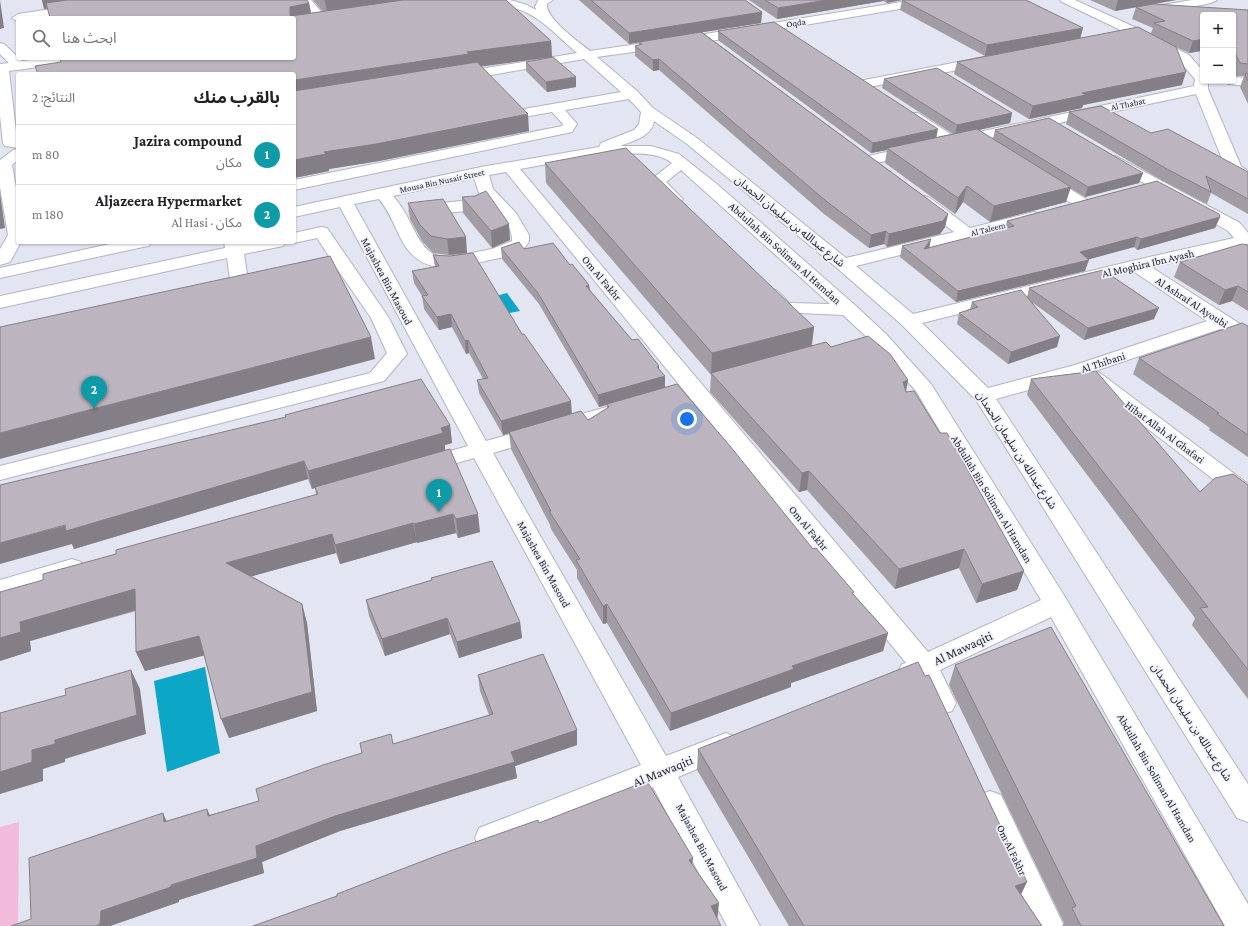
<!DOCTYPE html>
<html lang="ar">
<head>
<meta charset="utf-8">
<style>
  body { margin:0; font-family:"Crimson Pro","Noto Sans Arabic",serif; background:#f6f6f6; color:#202124; direction:rtl }
  .controls { position:absolute; right:12px; top:12px; display:grid; overflow:hidden; border-radius:4px; box-shadow:0 1px 3px #0004 }
  .controls button { width:36px; height:36px; display:grid; place-items:center; padding:0; border:0; border-bottom:1px solid #e0e0e0; background:#fff; color:#202124; font:20px sans-serif }
  .you { position:absolute; left:687px; top:419px; width:14px; height:14px; margin:-10px; border:3px solid #fff; border-radius:50%; background:#1a73e8; box-shadow:0 0 0 6px #1a73e833 }
  .badge { display:grid; place-items:center; width:26px; height:26px; border-radius:50%; background:#a07224; color:#fff; font-size:13px; font-weight:700 }
  .pin { position:absolute; translate:-50% -33px; filter:drop-shadow(0 1px 2px #0008) }
  .pin::after { content:''; position:absolute; top:21px; width:14px; height:12px; background:inherit; clip-path:polygon(0 0,100% 0,50% 100%) }
  .list { margin:0; padding:0; list-style:none }
  h2 { display:flex; justify-content:space-between; align-items:center; height:52px; margin:0; padding:0 16px; font-size:17px }
  h2 small { font-size:13px; font-weight:400; color:#757577 }
  .list li { display:grid; grid-template-columns:26px 1fr auto; gap:12px; align-items:center; box-sizing:border-box; height:60px; padding:0 16px; border-top:1px solid #e0e0e0 }
  .list b { display:block; font-size:15px; white-space:nowrap }
  .list p { margin:0; font-size:13px; white-space:nowrap; color:#757577 }
  .list em { font-size:13px; font-style:normal; color:#757577 }
  .icon { flex:none; width:22px; height:22px; fill:none; stroke:currentColor; stroke-width:2; stroke-linecap:round; stroke-linejoin:round }
  .map { position:relative; flex:none; width:1248px; height:926px; overflow:hidden; direction:ltr }
  .search { position:absolute; background:#fff; box-shadow:0 1px 3px #0004; left:16px; top:16px; width:280px; height:44px; display:flex; align-items:center; gap:10px; box-sizing:border-box; padding:0 14px; border-radius:4px; color:#757577; font-size:15px }
  .panel { position:absolute; background:#fff; box-shadow:0 1px 3px #0004; left:16px; top:72px; width:280px; height:172px; border-radius:4px; direction:rtl }
  .map>svg:first-child { display:block }
  .green { fill:#f2badb }
  .water { fill:#0ca6c6 }
  .lines { fill:none; stroke-linecap:round; stroke-linejoin:round }
  .minor-casing { stroke:#b3b4c0; stroke-width:2 }
  .minor { fill:#fff; fill-rule:evenodd }
  .wall { fill:#a29ca5 }
  .shaded-wall { fill:#847f86 }
  .building { fill:#bcb5c0; stroke:#847f86 }
  .labels { text-anchor:middle; dominant-baseline:central; stroke-width:3.5; stroke-linejoin:round; paint-order:stroke }
  .far-street-label { font-size:9px; fill:#232429; stroke:#f1f2fd }
  .street-label { font-size:11px; fill:#232429; stroke:#f1f2fd }
  .near-street-label { font-size:13px; fill:#232429; stroke:#f1f2fd }
</style>
</head>
<body>
<div class="map">
<svg width="1248" height="926" viewBox="0 0 1248 926">
  <rect width="100%" height="100%" fill="#e3e5f2"/>
  <path class="green" d="M19,822L18,926H0V827Z"/>
  <path class="water" d="M507,293L520,311L504,314L492,297Z
    M205,667L220,753L167,772L154,681Z"/>
  <g class="lines">
    <g class="minor-casing">
      <path id="minor" d="M299,0H311L329,21L327,24H319Z
        M510,0L527,5L536,10L535,7L538,0H553L547,4C545,18 579,42 590,51L705,34L914,0H941L935,3L705,42L597,57L637,91L653,108L697,138L846,258L954,232L918,204L916,201L918,198L924,196L930,198L970,228L1034,212L1040,214L1042,217L1040,220L856,266L913,314L1136,260L1234,238L1228,231L1110,164L1107,161L1110,158L1115,156L1240,223L1248,233V249L1241,247L1151,267L1248,329V343L1241,341L1220,329L1095,371L1100,373L1248,484V503L1240,500L1086,381L1083,377L1085,374L996,399L1248,784V822L1237,818L976,400L902,325L837,268L687,144L654,121C652,137 632,141 620,146H651L679,154L718,185L856,306L886,334L931,384L1065,597L1248,904V926H1225L1051,617L940,670L956,703L952,711L942,714L932,711L918,680L911,683L902,680L898,672L902,664L906,663L506,172L489,175L493,189L516,213L529,235V241C523,255 504,257 490,260C455,268 421,278 401,239C394,225 389,211 379,199L354,204L486,441L621,403L628,404L631,409L628,414L493,453L666,756L726,733L736,737L740,745L736,753L678,777L760,926H727L653,787L490,852L479,848L475,838L479,828L641,765L474,458L426,472L418,470L415,465L418,460L468,446L340,207L294,217V207L481,167L599,147L601,143L634,130L639,124L641,112L629,99L565,110L577,124L572,132L294,190V180L562,126L563,124L552,112L524,117L519,116L517,113L519,110L524,109L621,92L584,59L456,81L451,80L449,77L451,74L456,73L577,53C557,36 535,10 508,7C499,5 481,11 475,3L479,0ZM611,154C629,154 656,150 672,163L648,182C655,192 668,205 681,202L683,199L666,182L681,170L830,304L789,303C781,294 776,286 764,289L761,293L777,312L843,315L872,342L916,391L1041,600L928,652L520,169L590,156ZM474,178L479,193L477,199L417,206L411,208L409,211L411,214L417,216L476,210L491,204C500,213 513,228 512,241L492,249L451,257C427,260 419,239 410,222C405,212 400,204 393,196ZM1133,271L1207,321L1075,365L988,388L922,323Z
        M1060,0H1075L1141,30L1189,55L1203,71V81H1208V89L1241,166L1248,171V182L1229,172L1226,169L1196,94L952,146L947,145L908,119L906,116L908,113H918L955,137L1194,86L1195,79L1179,61L1133,36L1062,2Z
        M1192,0H1217L1211,3L1151,15L1145,11L1151,7Z
        M78,5L84,9L82,11L42,18H18V22L12,18L18,14Z
        M0,43L4,44L22,61L46,58H82L76,62L9,71L18,148L5,146L3,143L0,116V64L9,63L0,54Z
        M984,57L990,61L989,64L864,88L859,87L857,84L859,81L864,80Z
        M1233,77L1248,78V86L1228,84L1226,81H1233Z
        M915,146L920,147L922,150L920,153L868,165L863,163L860,160L863,157Z
        M18,149V160L12,165L18,199V242H21L10,262L0,265V249L8,235L0,187V160L13,150Z
        M1044,174L1050,176L1089,201L1091,204L1089,207L1083,209L1077,207L1038,182L1036,179L1038,176Z
        M321,227L327,228L389,318L407,354L384,381L0,480V466L370,373L387,353L371,318L338,270L328,272L322,271L319,267L322,263L332,261L317,238L294,243L290,242H294V233Z
        M119,242H152L149,246L143,247L0,278V268Z
        M224,242H242V244L253,242H286L283,246L244,254L249,287L246,291L240,292L234,291L231,287L227,258L0,308V296L225,248Z
        M72,559L81,562L84,568L81,574L0,598V580Z
        M990,791L1001,795L1064,926H1031L975,804L979,795Z"/>
    </g>
    <use href="#minor" class="minor"/>
  </g>
  <path class="wall" d="M42,0L309,3L311,13L323,12L313,0H506L551,41L552,57L481,66L529,131L379,161L329,169V171L294,178V74L61,62L294,58L48,8L44,9Z
    M579,0H745L762,12L761,23L702,32L948,214L945,227L940,234L887,247L884,244L869,248L824,214L659,70L653,71L635,56V46L639,45V42L629,44Z
    M749,0H1026L1083,28L1080,38L1151,33L1153,28L1132,19L1136,7L1115,11L1090,0H1176L1141,6L1248,10V104L1240,87L1244,76H1235L1233,71V15H1203V52L1201,51L1189,53L1176,47L1182,85L1083,105L1082,108L1029,119L954,74L957,62L985,56L900,10L902,0L887,3L883,1L777,19Z
    M718,31L937,137L953,134L882,88L884,79L1012,113L1010,123L979,130L993,139L995,130L1143,173L1139,183L1085,197L1070,188L1066,202L990,222L963,202L955,214L885,163L887,150L871,153L718,40Z
    M526,62L576,77V87L547,92L526,71Z
    M1069,112L1151,133L1248,172V214L1211,193L1207,204L1163,181L1066,124Z
    M545,163L814,327L812,346L831,347L908,380L906,392L1024,571L1017,590L976,603L959,568L895,589L807,490L799,492L710,392L711,375L546,183Z
    M462,197L510,240L492,248L463,213Z
    M408,203L467,253L449,255L433,253L422,241L410,219Z
    M1220,217L1215,228L1137,250L1134,247L1088,259L1085,271L956,302L900,257L902,246L929,248L1005,228L1007,221Z
    M1248,245V311L1232,301L1219,305L1174,277L1180,262Z
    M501,248L524,249L570,265L589,285L590,290L632,340L659,369L665,387L813,549L888,633L883,651L791,683V687L670,731L607,623L603,624L577,578V570L551,529L550,525L511,449L509,433L503,435L479,393L477,380L483,379L469,353L466,354L452,327L439,330L424,309L422,296L414,283L412,271L435,267L433,255L522,334L572,414L588,420L607,409V405L599,407L539,304L502,259Z
    M1029,288L1154,319L1084,340L1033,303L1057,347L1008,364L957,324L959,313L970,309L972,302L1027,297Z
    M1248,326V457L1209,430L1210,428L1133,374L1139,358Z
    M1031,379L1200,492L1248,485V699L1192,625L1195,618L1027,395Z
    M286,417L450,425L452,443L445,445V450L480,532L458,538L456,533L417,543V542L340,564L336,553L251,576L302,604L307,623L317,711L229,738L204,655L145,671L136,652V611L30,641L31,651L0,661L43,580L116,554L316,495L315,488L312,489L308,479L74,549L72,544Z
    M431,578L520,622L522,638L459,658L450,634L385,656L369,616L366,600L432,580Z
    M955,665L1224,926H1062L1064,923L949,685Z
    M478,675L577,745L515,766L517,778L340,831L262,862L264,873L179,900V902L110,926L31,919L167,821L210,815L259,801L393,744L489,715L480,691Z
    M698,749L1021,894L1042,926H789L697,770Z"/>
  <path class="shaded-wall" d="M0,0L4,28L0,29Z
    M42,0H106L44,9Z
    M334,0H434L328,16L325,1Z
    M827,0H883V1L777,19L778,8Z
    M887,0H902L887,3Z
    M1118,0H1176L1115,11Z
    M309,3L312,18L294,22L290,15V7Z
    M762,12L761,23L629,44V33Z
    M1083,28L1080,39L985,56L987,45Z
    M1203,39V44L1201,51L1189,53L1193,41Z
    M551,41L552,57L470,68L294,97V80L467,52Z
    M659,59V70L653,71V60Z
    M1186,72L1182,85L1083,105L1082,108L1029,119L1033,106L1082,93Z
    M576,77V87L547,92L546,82Z
    M1012,113L1010,123L955,135L957,125Z
    M528,114L529,131L379,161L329,169V171L294,178V160L324,152Z
    M938,129L936,139L887,148V150L871,153L873,143Z
    M1143,173L1139,183L1085,197L1088,187Z
    M967,186L963,202L955,214L958,198Z
    M1071,187L1066,202L990,222L994,206Z
    M0,193L5,228L0,229Z
    M948,214L945,227L940,234L887,247L889,234Z
    M1220,217L1215,228L1137,250L1141,239Z
    M509,224L510,240L492,248L491,231Z
    M886,231L884,244L869,248L871,235Z
    M466,237L467,253L449,255L447,239Z
    M1137,237L1134,247L1076,263L1080,252Z
    M931,239L929,250L924,249Z
    M1089,260L1085,271L956,302L958,291Z
    M589,285L590,297L586,286Z
    M1238,286L1232,301L1219,305L1225,290Z
    M1159,308L1154,319L1084,340L1088,328Z
    M451,314L452,327L439,330L437,317Z
    M814,327L811,349L711,373L712,353Z
    M1060,336L1057,347L1008,364L1011,352Z
    M371,337L375,359L0,459V433Z
    M468,340L469,353L466,354L465,341Z
    M659,366V377L665,376V388L599,407L598,395L657,367Z
    M908,380L904,399L903,382Z
    M571,401L572,415L503,435L501,421Z
    M450,425L452,443L445,445V451L312,489L308,471Z
    M304,461L308,479L74,549L72,544L0,564V543Z
    M809,471L807,490L799,492L802,473Z
    M453,514L456,533L417,543L414,524Z
    M478,514L480,532L458,538L456,519Z
    M413,523L417,542L340,564L335,545Z
    M332,534L336,553L232,582L226,563Z
    M964,549L959,568L895,589L899,569Z
    M1024,571L1017,590L976,603L982,584Z
    M135,589L143,608L30,641L31,651L0,661V638L20,622Z
    M302,604L307,623L317,711L229,738L221,719Z
    M607,604V623L603,624V606Z
    M447,618L450,634L385,656L382,639Z
    M520,622L522,638L459,658L457,642Z
    M888,633L883,651L791,683V687L670,731L671,713L792,666Z
    M199,636L206,655L145,671L136,652Z
    M131,670L140,689L146,734L65,759V762L43,769V781L0,794V772L32,750L55,740Z
    M577,730V745L515,766L517,778L340,831L262,862L264,873L179,900V902L110,926H96L101,911L171,885L256,846L335,816L511,752Z
    M207,809L214,824L208,816Z
    M163,813L170,829L164,822Z
    M693,858L691,878L689,860Z
    M1027,882L1018,901L1015,886Z
    M719,903L717,922L711,906Z"/>
  <path class="building" d="M67,0H307L309,3L290,7V15L291,16L403,0H506L551,41L467,52L469,54L294,80V74H38L35,66L61,62L60,58H294V18H50L46,3Z
    M324,0H334L325,1Z
    M591,0H745L762,12L629,33Z
    M765,0H827L778,8Z
    M902,0H1026L1083,28L987,45Z
    M1154,4L1248,10V64L1240,63L1233,49V15H1203V39L1193,41L1154,23L1165,21L1136,7Z
    M774,22L938,129L873,143L718,31Z
    M1138,27L1176,47L1186,72L1082,93L1086,95L1033,106L957,62Z
    M701,32L948,214L943,221L889,234L886,231L871,235L826,201L659,59L653,60L635,46L642,44L639,42Z
    M553,57L576,77L546,82L526,62Z
    M477,62L528,114L376,144L324,152L326,154L294,160V91Z
    M937,68L1012,113L957,125L884,79Z
    M1245,74H1248V81Z
    M1101,106L1151,133L1168,129L1248,172V199L1206,176L1211,192L1167,169L1069,112Z
    M1049,118L1143,173L1088,187L995,130Z
    M977,129L1071,187L994,206L967,186L958,198L887,148Z
    M626,148L814,327L712,353L545,163Z
    M1157,181L1219,214L1220,217L1141,239L1137,237L1080,252L1089,260L958,291L902,246L931,239L924,249L1014,226L1007,221Z
    M486,191L509,224L491,231L462,197L475,196Z
    M443,199L466,237L447,239L431,236L420,225L408,203Z
    M519,242L524,249L553,243L570,265L572,264L589,285L586,286L632,340L638,339L659,366L657,367L665,376L598,395L538,293L501,248Z
    M1242,244L1248,245V292L1238,286L1225,290L1180,262Z
    M473,253L522,334H524L571,401L501,421L477,380L488,378L468,340L465,341L451,314L437,317L422,296L428,295L412,271L439,266L433,255L450,256Z
    M330,256L371,337L0,433V327Z
    M1103,270L1159,308L1088,328L1029,288Z
    M1021,290L1060,336L1011,352L959,313L978,307L972,302Z
    M1242,323L1248,326V435L1217,414L1219,413L1139,358Z
    M868,336L890,354L908,380L903,382L906,392L914,391L940,433H947L1024,571L982,584L964,549L899,569L809,471L802,473L711,373L826,342L831,347Z
    M1096,371L1200,492L1215,478L1233,474L1248,485V670L1200,608L1208,607L1031,379Z
    M421,379L450,425L441,428L443,433L308,471L304,461L66,531L65,525L0,543V485L286,417L285,415Z
    M677,384L730,446L813,549L816,548L854,592L852,593L888,633L792,666L794,669L671,713L607,604L603,606L576,560L580,559L549,511H551L509,432L581,411L588,420L609,407L607,404Z
    M450,449L478,514L456,519L453,514L414,524L413,523L335,545L332,534L226,563L302,604L312,692L221,719L199,636L136,652L135,589L20,622L21,632L0,638V592L43,580V574L116,554V550L318,494L315,487Z
    M492,561L520,622L457,642L447,618L382,639L366,600L432,580L431,578Z
    M1051,627L1224,926H1081L1072,908L1076,906L955,665Z
    M543,654L577,730L511,752L515,762L335,816L256,846L257,858L171,885V887L101,911L100,924L96,926H11L31,919L29,858L163,813L164,822L207,809L208,816L259,801L256,789L323,765L362,753L360,743L391,734L393,744L493,714L478,675Z
    M918,662L925,676L929,675L1027,882L1015,886L1042,926H804L698,749Z
    M131,670L137,715L55,740V744L32,750V762L0,772V713L66,695L65,689Z
    M647,781L693,858L689,860L719,903L711,906L721,926H253L337,896V894L436,856L538,820L539,823Z"/>
  <g class="labels">
    <g class="far-street-label">
      <text transform="translate(796 23) rotate(-9)">Oqda</text>
      <text transform="translate(1128 104) rotate(-12)">Al Thabat</text>
      <text transform="translate(442 181) rotate(-12)">Mousa Bin Nusair Street</text>
      <text transform="translate(988 229) rotate(-14)">Al Taleem</text>
    </g>
    <g class="street-label">
      <text transform="translate(790 221) rotate(39)">شارع عبدالله بن سليمان الحمدان</text>
      <text transform="translate(785 253) rotate(42)">Abdullah Bin Soliman Al Hamdan</text>
      <text transform="translate(1148 263) rotate(-13)">Al Moghira Ibn Ayash</text>
      <text transform="translate(602 278) rotate(50)">Om Al Fakhr</text>
      <text transform="translate(387 281) rotate(62)">Majashea Bin Masoud</text>
      <text transform="translate(1192 302) rotate(33)">Al Ashraf Al Ayoubi</text>
      <text transform="translate(1103 362) rotate(-18)">Al Thibani</text>
      <text transform="translate(1165 432) rotate(37)">Hibat Allah Al Ghafari</text>
      <text transform="translate(1017 450) rotate(57)">شارع عبدالله بن سليمان الحمدان</text>
      <text transform="translate(992 499) rotate(59)">Abdullah Bin Soliman Al Hamdan</text>
      <text transform="translate(809 528) rotate(50)">Om Al Fakhr</text>
      <text transform="translate(544 564) rotate(61)">Majashea Bin Masoud</text>
      <text transform="translate(1192 722) rotate(57)">شارع عبدالله بن سليمان الحمدان</text>
      <text transform="translate(1157 778) rotate(60)">Abdullah Bin Soliman Al Hamdan</text>
      <text transform="translate(702 847) rotate(62)">Majashea Bin Masoud</text>
      <text transform="translate(1012 850) rotate(64)">Om Al Fakhr</text>
    </g>
    <g class="near-street-label">
      <text transform="translate(963 648) rotate(-25)">Al Mawaqiti</text>
      <text transform="translate(663 771) rotate(-22)">Al Mawaqiti</text>
    </g>
  </g>
</svg>
<div class="controls">
<button>+</button>
<button>−</button>
</div>
<div class="you"></div>
<div class="pin badge" style="left:439px;top:512px;background:#0f9aa8">1</div>
<div class="pin badge" style="left:94px;top:409px;background:#0f9aa8">2</div>
<div class="search"><svg class="icon" aria-label="search" viewBox="0 0 24 24"><circle cx="10" cy="10" r="6"/><path d="M15 15l6 6"/></svg>ابحث هنا</div>
<section class="panel">
<h2>بالقرب منك<small>النتائج: 2</small></h2>
<ul class="list">
<li><span class="badge" style="background:#0f9aa8">1</span><div><b>Jazira compound</b><p>مكان</p></div><em>80 m</em></li>
<li><span class="badge" style="background:#0f9aa8">2</span><div><b>Aljazeera Hypermarket</b><p>مكان · Al Hasi</p></div><em>180 m</em></li>
</ul>
</section>
</div>
</body>
</html>
